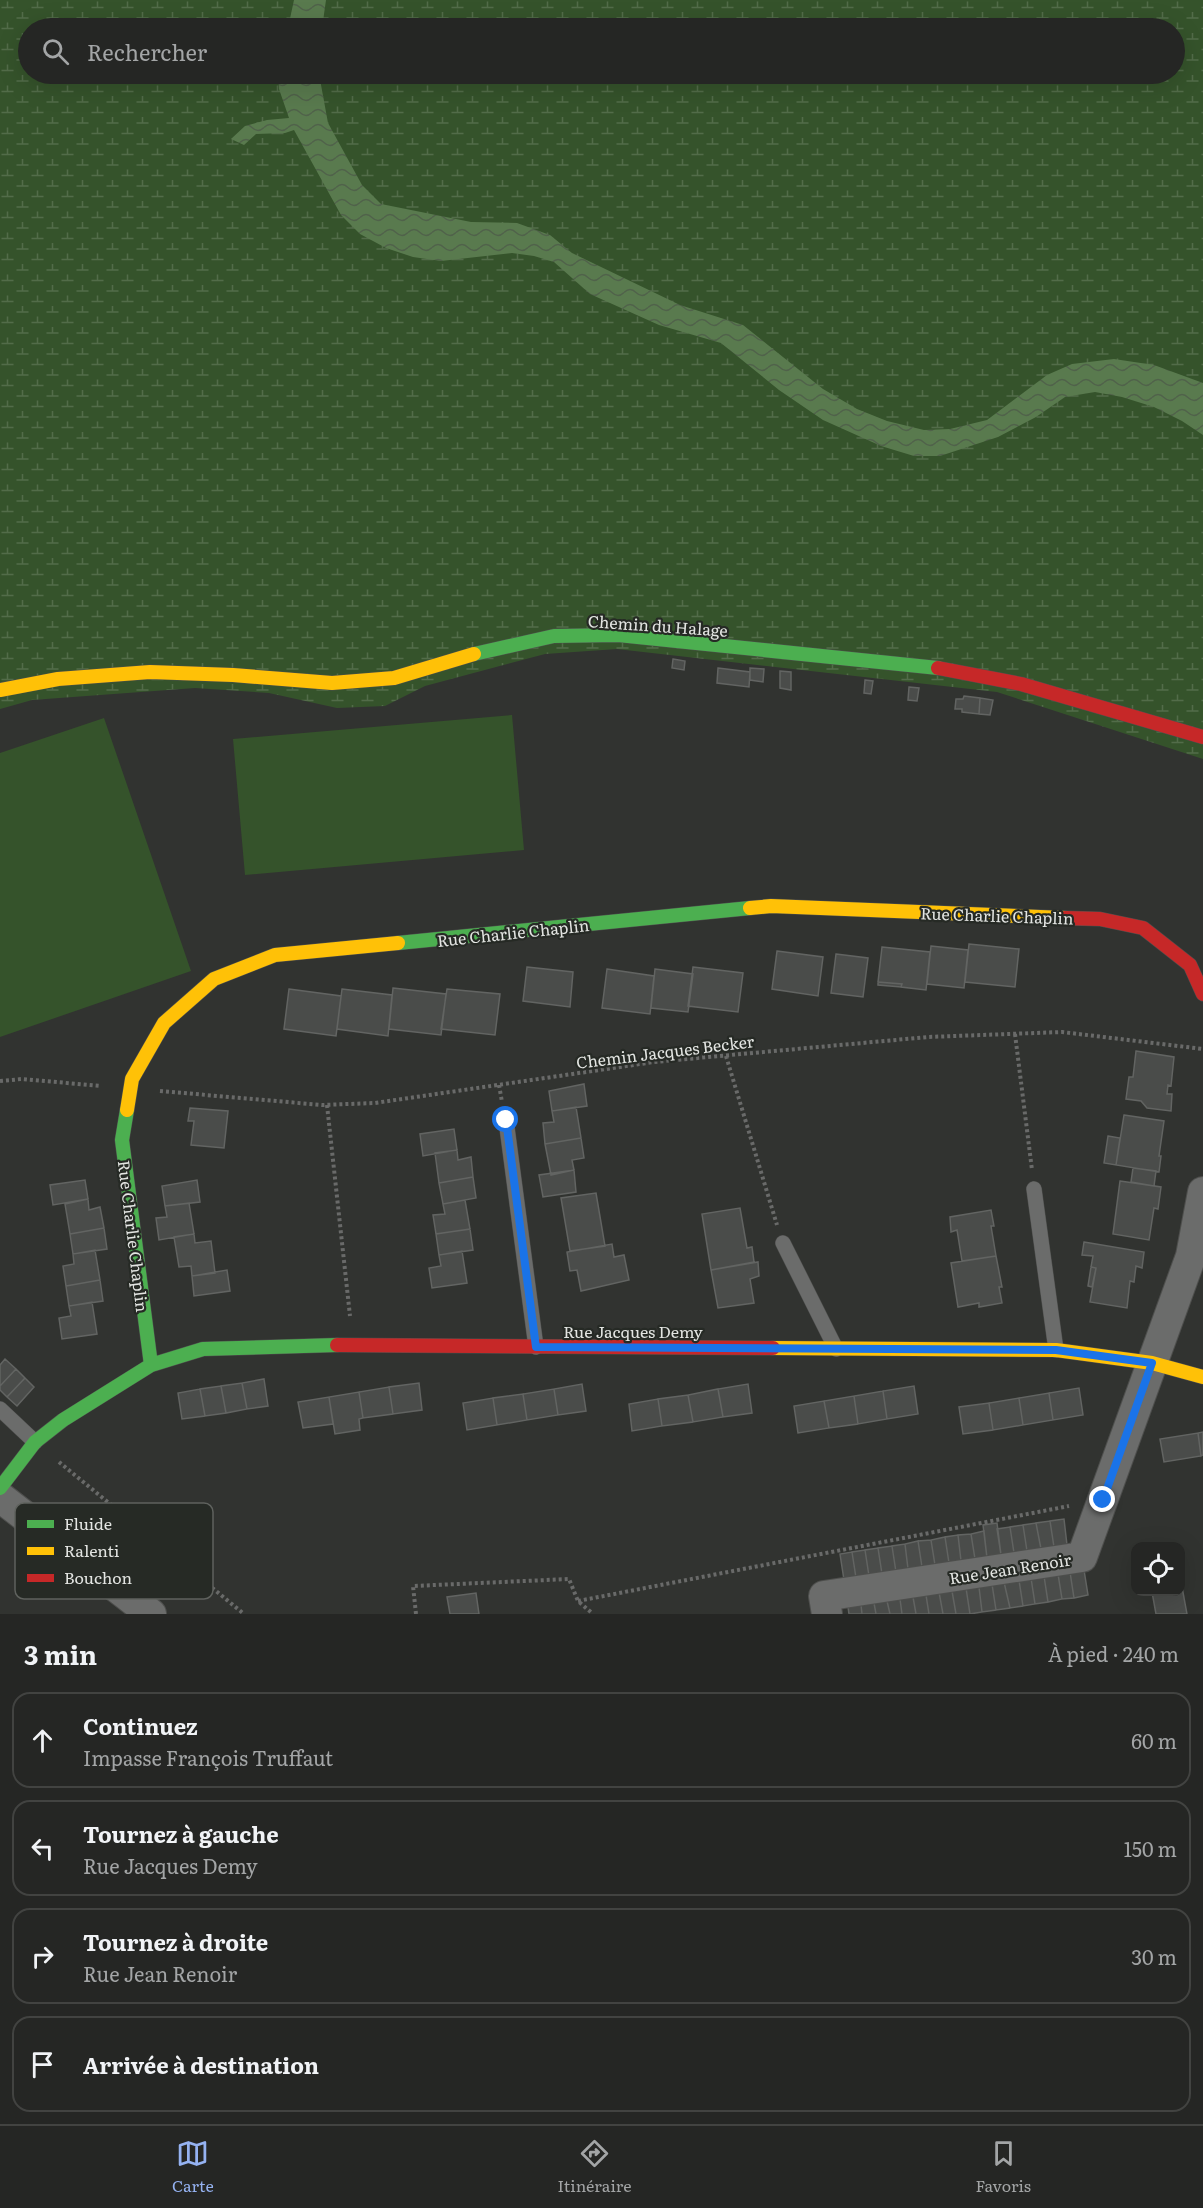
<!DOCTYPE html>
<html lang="fr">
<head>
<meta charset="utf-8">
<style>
  body { margin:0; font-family:Literata,serif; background:#313231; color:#f1f3f6 }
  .controls { position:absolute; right:18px; bottom:18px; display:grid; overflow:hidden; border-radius:12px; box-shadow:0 6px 24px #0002 }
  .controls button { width:54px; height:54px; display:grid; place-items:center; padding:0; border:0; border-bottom:2px solid #424341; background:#252624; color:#f1f3f6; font:30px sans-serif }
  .stop { position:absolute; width:18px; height:18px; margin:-14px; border:4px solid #1a73e8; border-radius:50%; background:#fff }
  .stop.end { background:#1a73e8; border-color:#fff; box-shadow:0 2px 6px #0008 }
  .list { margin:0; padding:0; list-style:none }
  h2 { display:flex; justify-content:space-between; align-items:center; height:78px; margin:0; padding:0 24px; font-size:26px }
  h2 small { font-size:20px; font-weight:400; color:#a3a5a6 }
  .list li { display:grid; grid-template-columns:39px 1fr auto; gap:18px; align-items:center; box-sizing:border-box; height:96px; margin:0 12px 12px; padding:0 12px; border:2px solid #424341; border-radius:18px }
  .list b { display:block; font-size:22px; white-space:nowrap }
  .list p { margin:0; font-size:20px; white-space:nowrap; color:#a3a5a6 }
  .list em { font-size:20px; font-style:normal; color:#a3a5a6 }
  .icon { flex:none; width:33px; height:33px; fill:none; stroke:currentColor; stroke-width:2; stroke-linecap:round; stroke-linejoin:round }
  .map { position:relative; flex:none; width:1203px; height:1614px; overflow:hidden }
  .search { position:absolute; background:#252624; box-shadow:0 6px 24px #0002; left:18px; right:18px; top:18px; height:66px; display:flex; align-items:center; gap:15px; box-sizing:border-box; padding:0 21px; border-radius:33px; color:#a3a5a6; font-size:22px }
  .sheet { height:510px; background:#252624 }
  nav { display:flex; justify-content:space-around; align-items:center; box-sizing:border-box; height:84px; border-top:2px solid #424341; background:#252624; font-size:16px; color:#a3a5a6 }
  nav a { display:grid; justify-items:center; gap:3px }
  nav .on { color:#95b2f1 }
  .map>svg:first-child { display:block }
  .wetland { fill:url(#wetland-marsh); fill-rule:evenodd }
  .green { fill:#35532b }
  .water { fill:url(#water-waves) }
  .building { fill:#4a4c4a; stroke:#626462; stroke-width:1.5 }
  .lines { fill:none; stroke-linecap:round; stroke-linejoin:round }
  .lane-casing { stroke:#4e4f4d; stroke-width:16 }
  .street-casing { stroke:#4e4f4d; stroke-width:32 }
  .fast-casing { stroke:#4e4f4d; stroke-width:15 }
  .slow-casing { stroke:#4e4f4d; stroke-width:15 }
  .jam-casing { stroke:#4e4f4d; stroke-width:15 }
  .path { stroke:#696a69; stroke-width:4; stroke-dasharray:3 3; stroke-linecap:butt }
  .lane { stroke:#6b6c6b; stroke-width:15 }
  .street { stroke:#6b6c6b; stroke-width:30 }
  .fast { stroke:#4caf50; stroke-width:14 }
  .slow { stroke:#ffc107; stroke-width:14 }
  .jam { stroke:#c62828; stroke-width:14 }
  .route { stroke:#1a73e8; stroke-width:8 }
  .labels { text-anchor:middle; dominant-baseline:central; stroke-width:4.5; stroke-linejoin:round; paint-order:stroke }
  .street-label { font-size:16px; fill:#e3e5e2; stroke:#262a25 }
  .key { fill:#262a25; stroke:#5f625e; stroke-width:1.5 }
  .key-label { font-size:16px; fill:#e3e5e2 }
</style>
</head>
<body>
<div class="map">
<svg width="1203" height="1614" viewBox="0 0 1203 1614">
  <defs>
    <pattern id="wetland-marsh" width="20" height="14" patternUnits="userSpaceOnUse" patternTransform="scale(1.5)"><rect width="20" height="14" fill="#35532b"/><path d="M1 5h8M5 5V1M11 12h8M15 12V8" fill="none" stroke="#526c49"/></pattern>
    <pattern id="water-waves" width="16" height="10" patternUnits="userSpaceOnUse" patternTransform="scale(1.5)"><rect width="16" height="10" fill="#597a4e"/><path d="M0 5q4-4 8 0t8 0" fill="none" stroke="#50624a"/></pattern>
  </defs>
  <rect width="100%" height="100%" fill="#313330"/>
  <path class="wetland" d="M0,0H1203V759L997,692L617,649L545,654L425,686L385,706L337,708L269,693L195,688L32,700L0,709ZM28,28H1174V74H28Z"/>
  <path class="green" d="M512,715L524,850L245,875L233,739Z
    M104,718L191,971L0,1037V753Z"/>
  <path class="water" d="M294,0H326L322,28H288Z
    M278,74H319L328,123L362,185L381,204L471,222L517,223L550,235L572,253L680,305L743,325L823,389L857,409L887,421L924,430L950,429L987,420L1047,375L1072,364L1114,359L1154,365L1203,383V435L1182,421L1154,407L1122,397L1095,392L1065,397L1036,417L998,437L940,456H914L881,446L823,420L779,390L721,343L659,325L590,294L554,262L534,256L512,253L441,261L413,257L386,248L360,234L341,215L294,130L285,133L256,134L244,145L231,139L245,126L267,120L289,118L279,89Z"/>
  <path class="building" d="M673,659L685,661L684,670L672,668Z
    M718,668L750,672L749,687L717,683Z
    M750,668L764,669L763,682L750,680Z
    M780,671L791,672V690L780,688Z
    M865,680L873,681L871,694L864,693Z
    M909,687L919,688L917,701L908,700Z
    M964,696L980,698L979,714L962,712V709H955L956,699H963Z
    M980,698L993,700L990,715L979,714Z
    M969,944L1019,949L1015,987L965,982Z
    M931,946L968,950L964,988L927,984Z
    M882,947L930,952L926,990L901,987L902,984L878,982Z
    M777,951L823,957L818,996L772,989Z
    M836,954L868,958L863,997L831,993Z
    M527,967L573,972L570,1007L523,1001Z
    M693,967L743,973L738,1012L688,1006Z
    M607,969L654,976L650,1014L602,1008Z
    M655,969L693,974L688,1012L651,1008Z
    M878,982L902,984L901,987L878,985Z
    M393,988L446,994L441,1035L389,1029Z
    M289,989L341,996L336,1036L284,1029Z
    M342,989L392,995L388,1036L337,1029Z
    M447,989L500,994L495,1035L441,1029Z
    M1136,1051L1174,1057L1171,1086L1168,1085L1167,1094H1172L1171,1111L1147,1108L1141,1101L1126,1099L1129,1077H1133Z
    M584,1084L587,1106L552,1111L549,1091Z
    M576,1107L581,1138L545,1144L543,1123L554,1122L552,1111Z
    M190,1108L228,1111L224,1148L191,1145L194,1121H188Z
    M1124,1115L1164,1121L1159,1156H1161L1159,1172L1116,1165Z
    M454,1129L457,1150L423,1156L420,1134Z
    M1108,1136L1120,1138L1116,1165L1104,1163Z
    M581,1138L584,1158L572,1160L574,1170L551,1175L545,1144Z
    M457,1150L458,1160L471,1157L473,1177L439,1183L435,1153Z
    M1133,1168L1156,1171L1154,1186L1131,1182Z
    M574,1170L576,1192L543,1197L539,1175Z
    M473,1177L476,1198L443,1204L439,1183Z
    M85,1180L88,1199L53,1205L50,1185Z
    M197,1180L200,1202L165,1206L162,1186Z
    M1120,1181L1161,1187L1158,1209L1154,1208L1149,1240L1113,1234Z
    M596,1193L605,1246L570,1251L561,1198Z
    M88,1199L89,1210L100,1207L104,1228L70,1234L65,1204Z
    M465,1200L470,1229L436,1234L433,1215L445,1214L443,1204Z
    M189,1203L194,1234L159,1240L156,1218L167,1217L165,1206Z
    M740,1208L747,1248L752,1247L754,1262L711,1270L702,1214Z
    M991,1210L994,1226H991L996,1256L962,1261L957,1230L951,1232L950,1217Z
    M104,1228L107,1249L73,1254L70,1234Z
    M470,1229L473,1250L439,1255L436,1234Z
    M194,1234L195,1243L211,1241L215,1273L192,1276L191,1266L179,1267L174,1237Z
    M1084,1242L1144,1252L1142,1268L1136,1266L1134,1282L1130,1281L1127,1308L1090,1302L1096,1268L1091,1267L1093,1256L1082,1255Z
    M612,1244L614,1257L624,1255L629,1280L581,1291L577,1270L570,1271L567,1252Z
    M95,1250L100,1280L66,1286L63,1266L74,1264L73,1254Z
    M462,1251L467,1283L432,1288L429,1268L441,1266L439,1255Z
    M996,1256L1002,1287H999L1002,1303L979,1307V1303L958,1307L951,1263Z
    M758,1262L759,1276L750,1279L754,1303L718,1308L711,1270Z
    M1091,1267L1096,1268L1092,1287L1088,1286Z
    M227,1270L230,1291L194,1296L192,1276Z
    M100,1280L103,1301L69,1306L66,1286Z
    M92,1302L97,1334L62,1339L59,1318L71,1316L69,1306Z
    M5,1359L16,1369L0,1386V1365Z
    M16,1369L25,1378L7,1397L0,1390V1386Z
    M25,1378L34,1387L17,1406L7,1397Z
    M264,1379L268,1406L247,1409L242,1383Z
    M242,1383L247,1409L226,1413L221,1386Z
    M419,1383L422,1410L393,1414L389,1387Z
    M582,1384L586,1411L558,1415L554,1389Z
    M748,1384L752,1413L723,1417L718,1389Z
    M221,1386L226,1413L205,1416L200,1389Z
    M914,1386L918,1414L887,1419L883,1391Z
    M389,1387L393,1414L363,1418L359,1392Z
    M1079,1388L1083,1415L1053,1420L1049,1393Z
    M200,1389L205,1416L182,1419L178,1393Z
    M554,1389L558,1415L527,1420L523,1394Z
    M718,1389L723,1417L693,1422L688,1395Z
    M883,1391L887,1419L858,1424L854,1396Z
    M359,1392L363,1418L359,1419L360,1430L335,1434L329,1397Z
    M1049,1393L1053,1420L1023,1425L1019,1398Z
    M523,1394L527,1420L497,1425L493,1398Z
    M688,1395L693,1422L662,1426L658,1399Z
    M854,1396L858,1424L829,1428L824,1401Z
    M329,1397L333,1424L303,1428L298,1402Z
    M493,1398L497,1425L467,1430L463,1403Z
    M1019,1398L1023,1425L993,1430L989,1403Z
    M658,1399L662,1426L632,1431L629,1404Z
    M824,1401L829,1428L798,1433L794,1406Z
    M989,1403L993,1430L963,1434L959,1407Z
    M1203,1432V1455L1201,1456L1198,1433Z
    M1198,1433L1201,1456L1164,1462L1160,1439Z
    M1064,1519L1067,1545L1054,1547L1050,1521Z
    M1050,1521L1054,1547L1041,1549L1036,1523Z
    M997,1523L1001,1555L987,1558L983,1525Z
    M1036,1523L1041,1549L1027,1551L1023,1525Z
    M1023,1525L1027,1551L1014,1553L1010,1527Z
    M1010,1527L1014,1553L1001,1555L997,1529Z
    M984,1531L987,1558L975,1559L971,1534Z
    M971,1534L975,1559L961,1561L958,1535Z
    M958,1535L961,1561L949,1563L945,1537Z
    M945,1537L949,1563L935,1565L931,1540Z
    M931,1540L935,1565L922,1567L918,1541Z
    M918,1541L922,1567L908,1569L905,1544Z
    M905,1544L908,1569L896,1572L892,1546Z
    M892,1546L896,1572L882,1574L878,1548Z
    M878,1548L882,1574L869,1576L865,1550Z
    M865,1550L869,1576L856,1578L852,1552Z
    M852,1552L856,1578L844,1580L840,1554Z
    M1084,1570L1088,1595L1074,1598L1070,1572Z
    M1070,1572L1074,1598L1062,1599L1058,1574Z
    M1058,1574L1062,1599L1048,1602L1044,1576Z
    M1044,1576L1048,1602L1035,1604L1031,1578Z
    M1031,1578L1035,1604L1023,1606L1019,1580Z
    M1019,1580L1023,1606L1010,1608L1004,1582Z
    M1004,1582L1010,1608L996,1610L992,1584Z
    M992,1584L996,1610L982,1612L979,1587Z
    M979,1587L982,1612L970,1614L966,1588Z
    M1182,1587L1187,1614H1156L1152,1592H1180V1588Z
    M966,1588L970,1614H956L952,1591Z
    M952,1591L956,1614H943L939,1592Z
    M939,1592L943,1614H929L926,1595Z
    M476,1593L479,1614H450L447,1597Z
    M926,1595L929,1614H916L913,1597Z
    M913,1597L916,1614H902L900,1599Z
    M900,1599L902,1614H890L887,1601Z
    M887,1601L890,1614H876L874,1603Z
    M874,1603L876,1614H862L861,1605Z
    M861,1605L862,1614H849L848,1607Z"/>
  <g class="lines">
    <g class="lane-casing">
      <path id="lane" d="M506,1120L536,1347
        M1034,1189L1056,1350
        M783,1243L836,1349
        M0,1409L35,1442"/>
    </g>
    <g class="street-casing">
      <path id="street" d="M0,1497L151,1614
        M827,1614L824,1596L1082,1557L1191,1256L1203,1192"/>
    </g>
    <g class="fast-casing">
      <path id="fast" d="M474,654L554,636L618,635L938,668
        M398,943L750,908
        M127,1110L122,1140L151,1365
        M0,1488L35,1442L63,1420L151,1365L203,1349L337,1345"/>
    </g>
    <g class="slow-casing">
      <path id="slow" d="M0,690L58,679L150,672L233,675L332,683L394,678L474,654
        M750,908L771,906L1065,918
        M127,1110L132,1079L164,1023L214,979L275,955L398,943
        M773,1348L1056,1350L1152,1363L1203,1377"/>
    </g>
    <g class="jam-casing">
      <path id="jam" d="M938,668L1021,684L1203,737
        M1065,918L1100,919L1143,928L1190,965L1203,994
        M337,1345L773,1348"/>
    </g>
    <path class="path" d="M1015,1034L1032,1170
      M726,1056L777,1225
      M0,1081L22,1079L101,1086
      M499,1085L502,1102
      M160,1091L322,1105L375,1103L654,1062L928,1037L1062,1032L1203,1049
      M327,1105L350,1316
      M59,1462L244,1614
      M578,1601L1069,1506
      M416,1614L413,1586L569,1579L578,1601L593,1614"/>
    <use href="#lane" class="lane"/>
    <use href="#street" class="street"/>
    <use href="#fast" class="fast"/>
    <use href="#slow" class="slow"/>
    <use href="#jam" class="jam"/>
  </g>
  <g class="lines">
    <path class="route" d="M506,1120L536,1347L1056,1350L1152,1363L1103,1500"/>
  </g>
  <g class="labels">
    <g class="street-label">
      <text transform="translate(658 625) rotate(4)">Chemin du Halage</text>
      <text transform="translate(997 915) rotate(2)">Rue Charlie Chaplin</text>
      <text transform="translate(513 932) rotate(-6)">Rue Charlie Chaplin</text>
      <text transform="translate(665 1051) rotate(-7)">Chemin Jacques Becker</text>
      <text transform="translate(134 1236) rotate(83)">Rue Charlie Chaplin</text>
      <text x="633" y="1331">Rue Jacques Demy</text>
      <text transform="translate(1010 1568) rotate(-9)">Rue Jean Renoir</text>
    </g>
  </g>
  <rect x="15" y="1503" width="198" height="96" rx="9" class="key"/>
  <rect x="27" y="1520" width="27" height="8" fill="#4caf50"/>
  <rect x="27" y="1547" width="27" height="8" fill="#ffc107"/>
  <rect x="27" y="1574" width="27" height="8" fill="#c62828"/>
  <g class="key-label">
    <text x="64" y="1530">Fluide</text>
    <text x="64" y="1557">Ralenti</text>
    <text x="64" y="1584">Bouchon</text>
  </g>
</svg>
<div class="controls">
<button><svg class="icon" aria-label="locate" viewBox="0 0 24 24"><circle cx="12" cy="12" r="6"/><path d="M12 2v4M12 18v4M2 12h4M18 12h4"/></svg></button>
</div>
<div class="stop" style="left:506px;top:1120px"></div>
<div class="stop end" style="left:1103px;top:1500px"></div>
<div class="search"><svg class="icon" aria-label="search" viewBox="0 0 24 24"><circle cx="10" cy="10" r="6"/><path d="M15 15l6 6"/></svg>Rechercher</div>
</div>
<section class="sheet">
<h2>3 min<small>À pied · 240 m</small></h2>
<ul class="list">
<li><svg class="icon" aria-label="ahead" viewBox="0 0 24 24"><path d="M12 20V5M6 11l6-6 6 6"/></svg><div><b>Continuez</b><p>Impasse François Truffaut</p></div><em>60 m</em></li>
<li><svg class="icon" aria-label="left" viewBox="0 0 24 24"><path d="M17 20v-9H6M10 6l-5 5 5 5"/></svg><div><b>Tournez à gauche</b><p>Rue Jacques Demy</p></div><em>150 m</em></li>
<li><svg class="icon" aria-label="right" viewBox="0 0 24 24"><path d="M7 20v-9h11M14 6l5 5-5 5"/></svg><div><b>Tournez à droite</b><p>Rue Jean Renoir</p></div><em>30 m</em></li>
<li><svg class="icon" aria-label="arrive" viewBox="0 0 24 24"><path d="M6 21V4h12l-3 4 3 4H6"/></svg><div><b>Arrivée à destination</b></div></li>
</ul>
</section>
<nav>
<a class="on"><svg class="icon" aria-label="map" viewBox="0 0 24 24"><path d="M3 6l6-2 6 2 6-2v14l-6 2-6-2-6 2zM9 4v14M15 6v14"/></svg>Carte</a>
<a><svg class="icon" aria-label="directions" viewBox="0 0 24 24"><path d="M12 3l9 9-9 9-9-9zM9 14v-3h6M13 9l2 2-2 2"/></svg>Itinéraire</a>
<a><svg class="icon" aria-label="saved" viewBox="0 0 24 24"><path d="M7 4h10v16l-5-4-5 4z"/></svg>Favoris</a>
</nav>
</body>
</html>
